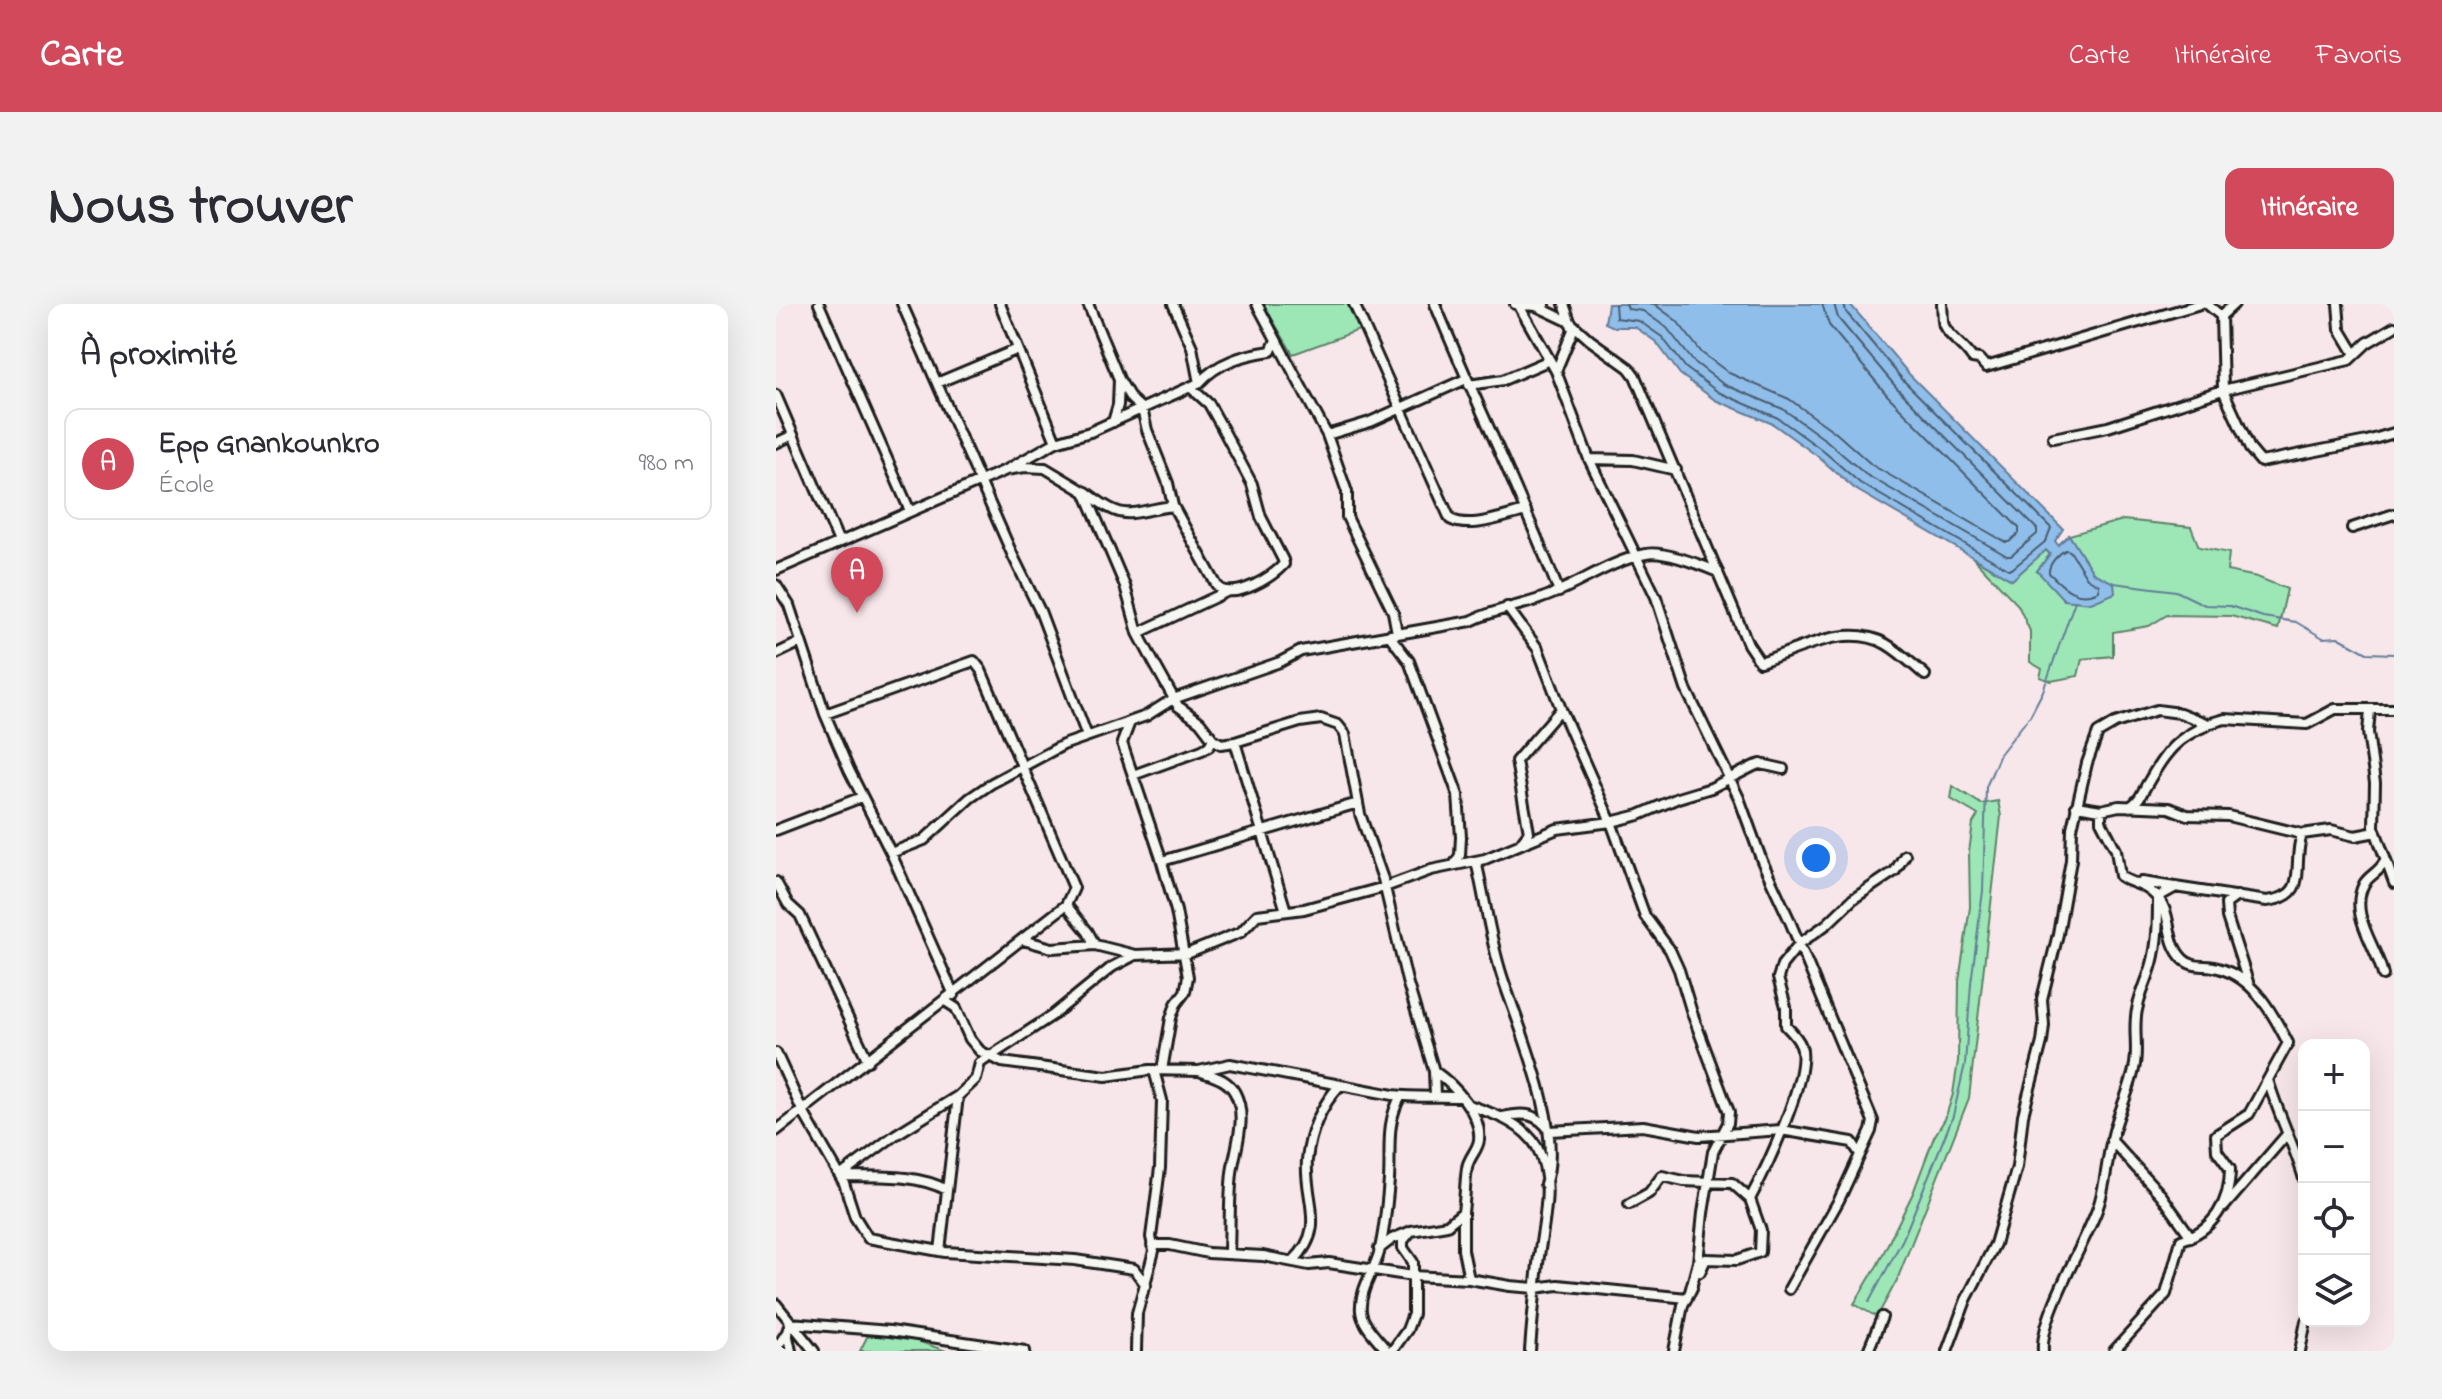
<!DOCTYPE html>
<html lang="fr">
<head>
<meta charset="utf-8">
<style>
  body { margin:0; font-family:"Indie Flower",sans-serif; background:#f2f2f3; color:#2b2b33 }
  .controls { position:absolute; right:24px; bottom:24px; display:grid; overflow:hidden; border-radius:16px; box-shadow:0 8px 32px #0002 }
  .controls button { width:72px; height:72px; display:grid; place-items:center; padding:0; border:0; border-bottom:2px solid #e1e1e2; background:#fff; color:#2b2b33; font:40px sans-serif }
  .you { position:absolute; left:1040px; top:554px; width:28px; height:28px; margin:-20px; border:6px solid #fff; border-radius:50%; background:#1a73e8; box-shadow:0 0 0 12px #1a73e833 }
  .badge { display:grid; place-items:center; width:52px; height:52px; border-radius:50%; background:#d1495b; color:#fff; font-size:26px; font-weight:700 }
  .pin { position:absolute; translate:-50% -66px; filter:drop-shadow(0 2px 4px #0008) }
  .pin::after { content:''; position:absolute; top:42px; width:28px; height:24px; background:inherit; clip-path:polygon(0 0,100% 0,50% 100%) }
  .list { margin:0; padding:0; list-style:none }
  h2 { display:flex; justify-content:space-between; align-items:center; height:104px; margin:0; padding:0 32px; font-size:34px }
  h2 small { font-size:26px; font-weight:400; color:#7c7c81 }
  .list li { display:grid; grid-template-columns:52px 1fr auto; gap:24px; align-items:center; box-sizing:border-box; height:112px; margin:0 16px 16px; padding:0 16px; border:2px solid #e1e1e2; border-radius:16px }
  .list b { display:block; font-size:30px; white-space:nowrap }
  .list p { margin:0; font-size:26px; white-space:nowrap; color:#7c7c81 }
  .list em { font-size:26px; font-style:normal; color:#7c7c81 }
  .icon { flex:none; width:44px; height:44px; fill:none; stroke:currentColor; stroke-width:2; stroke-linecap:round; stroke-linejoin:round }
  .map { position:relative; flex:none; width:1618px; height:1047px; overflow:hidden; border-radius:16px }
  header { display:flex; align-items:center; gap:48px; box-sizing:border-box; height:112px; padding:0 40px; background:#d1495b; color:#fff }
  header strong { font-size:38px }
  nav { display:flex; gap:44px; margin-inline-start:auto; font-size:28px }
  .intro { display:flex; align-items:center; justify-content:space-between; box-sizing:border-box; height:192px; padding:0 48px }
  h1 { margin:0; font-size:56px }
  .button { padding:20px 36px; border-radius:16px; background:#d1495b; color:#fff; font-size:28px; font-weight:700 }
  main { display:flex; gap:48px; padding:0 48px }
  aside { flex:1; background:#fff; border-radius:16px; box-shadow:0 8px 32px #0002 }
  .map>svg:first-child { display:block }
  .green { fill:#9de7b6; stroke:#5c8269; stroke-width:2 }
  .water { fill:#90beea; stroke:#627d98; stroke-width:2 }
  .lines { fill:none; stroke-linecap:round; stroke-linejoin:round }
  .shore { stroke:#4a5d6e; stroke-width:2 }
  .stream { stroke:#627d98; stroke-width:2 }
  .minor-casing { stroke:#1c1c1c; stroke-width:14 }
  .minor { stroke:#f6f6f2; stroke-width:8 }
</style>
</head>
<body>
<header>
<strong>Carte</strong>
<nav><a>Carte</a><a>Itinéraire</a><a>Favoris</a></nav>
</header>
<div class="intro"><h1>Nous trouver</h1><a class="button">Itinéraire</a></div>
<main>
<aside>
<h2>À proximité<small></small></h2>
<ul class="list">
<li><span class="badge">A</span><div><b>Epp Gnankounkro</b><p>École</p></div><em>980 m</em></li>
</ul>
</aside>
<div class="map">
<svg width="1618" height="1047" viewBox="0 0 1618 1047">
  <rect width="100%" height="100%" fill="#f7e6ea"/>
  <filter id="ink" filterUnits="userSpaceOnUse"><feTurbulence type="fractalNoise" baseFrequency=".0125" numOctaves="2"/><feDisplacementMap in="SourceGraphic" scale="16" xChannelSelector="R" yChannelSelector="G"/><feConvolveMatrix kernelMatrix="1 2 1 2 8 2 1 2 1" color-interpolation-filters="sRGB"/></filter>
  <g filter="url(#ink)">
    <path class="green" d="M487,0H572L586,25L517,50Z
      M1347,216L1415,223L1423,243L1453,249L1451,267L1481,273L1511,285L1502,325L1455,312L1391,311L1373,322L1337,328V352L1306,355L1302,372L1275,377L1264,373L1266,365L1254,358V327L1242,301L1197,254L1236,276L1269,246L1274,250L1261,267L1317,269L1293,231Z
      M1177,482L1205,500L1222,497L1225,512L1193,794L1121,976L1101,1013L1078,1000L1102,960L1137,889L1158,833L1169,815L1177,790L1182,757L1183,677L1194,603L1193,548L1197,519L1202,511L1175,495Z
      M105,1030L127,1032L170,1047H84L91,1033Z"/>
    <path class="water" d="M832,0H1074L1133,70L1287,225L1279,237L1282,241L1293,231L1317,269L1338,279L1339,289L1315,299L1288,296L1261,267L1274,250L1270,246L1236,276L1079,185L1040,151L997,120L939,96L904,70L880,38L859,23H838L829,19Z"/>
    <g class="lines">
      <path class="shore" d="M839,0L840,14L863,17L886,33L910,64L942,88L1002,114L1045,145L1084,179L1232,265H1236L1270,237L1275,224L1127,76L1070,8L1068,0
        M850,0L852,5L867,7L891,24L917,57L947,80L1007,105L1051,137L1089,170L1231,252H1235L1261,230V225L1120,83L1062,14L1058,0
        M878,0L901,17L926,49L953,69L1013,95L1059,128L1096,161L1229,238H1233L1243,229V224L1111,91L1053,21L1046,0
        M1290,246L1294,247L1311,274L1323,281V287C1301,297 1288,284 1273,269C1272,260 1283,249 1290,246Z"/>
      <path class="stream" d="M1338,279L1400,287L1429,301L1454,302L1487,313L1520,318L1547,334L1562,333L1591,349L1618,350
        M1093,998L1127,935L1177,812L1189,760L1195,679L1207,587L1210,483L1224,450L1254,412L1267,387L1299,297"/>
      <g class="minor-casing">
        <path id="minor" d="M43,0L134,207
          M126,0L237,252L264,307L311,432
          M224,0L280,138
          M312,0L343,75L355,95L366,105L371,126L392,179L397,202L440,280L444,285C462,294 495,274 508,260L507,256L485,213L476,180L443,118L433,100L414,83
          M397,0L416,43L423,79
          M481,0L551,131L571,188V213L617,308L621,329
          M578,0L674,215C694,226 728,212 750,207
          M659,0C699,97 745,190 783,288
          M739,0L760,2L769,0
          M742,0L780,67L813,155L880,293L910,385L963,494L986,557L1013,615L1097,817L1095,827L1063,896L1013,985
          M1166,0C1167,7 1166,15 1168,22C1174,34 1189,42 1196,54L1203,55L1210,63L1424,0
          M1431,0L1445,12L1447,86L1474,145L1485,158L1591,137L1618,129
          M1562,0L1564,25L1579,50
          M760,2L794,18L814,36L853,64L859,72L972,340L984,358C1023,346 1070,318 1110,340C1124,348 1137,361 1149,371
          M1445,12L1458,0
          M780,67L797,26L788,0
          M161,79L242,45
          M693,81L727,76L774,56
          M0,91L63,238
          M337,118L342,101L343,75
          M551,131L594,118L690,75
          M1277,134L1332,123L1447,86L1573,56L1591,39L1618,23
          M0,139L17,131
          M813,155L857,156L900,166
          M230,166L249,163L269,164L309,188L349,282L362,329L378,359L402,402L424,418L437,435L445,440L459,438L524,418L545,415L562,421L569,430L584,510L607,575L631,677L658,767L659,792
          M310,188C351,220 350,208 397,202
          M1576,224L1618,210
          M0,266L230,166L280,138L314,128L423,79C442,58 467,51 495,47L499,38
          M0,281L13,301L49,410L73,466L115,549L178,691
          M731,303L762,345L785,405L835,518L869,612L894,646L903,666L916,709L953,808L952,819L937,848L927,909L922,958L914,988
          M362,329L450,288
          M613,331L633,357L682,491L685,533L684,551L678,561
          M0,350L25,338
          M1594,406L1592,428L1599,479L1598,523L1618,579
          M354,418L346,439L384,551L400,607L412,673L409,688L400,700L395,714L386,766
          M459,438L510,607
          M357,471L426,446L433,442L437,435
          M1300,502L1325,506L1343,502L1393,504L1411,511L1452,512L1526,530L1555,526L1579,532L1600,528
          M1354,503C1365,495 1366,488 1373,477C1389,449 1401,433 1432,421
          M1325,506V517L1340,546L1344,572C1357,581 1368,579 1381,593C1397,610 1389,637 1407,655C1417,665 1430,660 1442,664C1478,674 1496,708 1512,739L1473,810L1440,831L1441,847L1454,865C1454,898 1438,926 1405,936L1390,990L1338,1047
          M0,526L86,493
          M744,540L753,528L740,457L785,405
          M115,549L148,536L194,494L216,479L287,441L370,412L397,395L504,358L525,347L695,317C719,305 742,303 766,294C801,282 833,257 870,250C887,246 925,261 942,268
          M386,557L582,499
          M700,557C709,595 714,635 726,672C743,724 789,829 769,880
          M0,578L12,600L24,611L92,757
          M1366,578L1491,597C1535,592 1515,563 1526,530
          M1461,592L1450,600L1451,613L1472,678
          M290,601L312,628L319,641
          M247,636L276,644L319,641L359,651L413,649L465,628L481,611L528,605L609,583L655,566L709,555L781,525L835,518L863,511L902,494L935,484L978,462L985,460L1007,465
          M1607,671C1601,642 1572,611 1588,580C1593,571 1604,568 1609,557
          M169,697L180,704L194,735L204,747L226,758L330,772L374,766L423,767L454,760L617,791C640,794 660,792 683,793
          M0,749L26,806L68,879L79,913L92,934L169,948L299,956L358,965L370,981
          M423,767C437,772 452,775 459,789C472,814 459,844 456,869C453,896 454,923 453,950
          M1492,776C1502,810 1518,841 1528,875
          M693,801C718,810 747,819 761,843C780,878 766,923 762,960C759,989 756,1018 754,1047
          M727,813C748,808 761,809 774,827L867,822L923,832L1005,826L1076,838L1084,850
          M0,827L290,601L298,584L205,366L198,357L49,410
          M1335,836L1386,892L1415,933
          M64,872L119,831L182,792
          M65,872C100,873 139,869 171,886
          M853,900L873,889L886,872L908,877L956,879L974,895
          M1448,903L1512,829
          M687,908V946L693,975
          M376,941H394L432,949L487,952L533,961L553,959L637,972L693,975L734,982L759,984L782,981L911,994
          M603,945L616,935L633,928
          M164,947L182,792L200,775L204,759L277,711L336,663L359,651
          M517,957C552,924 528,896 531,856C534,827 545,802 564,781
          M924,968L930,955L961,956L984,948L985,926L974,895C989,867 1035,771 1025,742C1022,734 1016,728 1010,722V703L1002,674L1006,661L1023,640L1051,620L1077,595L1119,567L1129,551
          M0,1000L38,1047
          M0,1045L11,1028
          M15,1047L11,1028L14,1019L114,1027L249,1047
          M360,1047L361,1009L378,947L375,933L384,864L386,796L378,766
          M611,1047C603,1036 586,1021 585,1007C583,987 598,967 603,949C609,925 611,900 613,876C615,846 609,819 625,792
          M616,1047L631,1026L637,1010V958L627,944V937L635,927L671,921L687,908C689,893 689,878 691,864C692,854 702,846 703,836C706,810 678,781 658,767
          M898,1047L907,1001L916,984
          M1092,1047L1106,1013
          M1171,1047L1190,996L1219,940L1241,863L1247,811L1266,738L1268,721L1266,695L1282,630L1295,556L1296,524L1311,459L1322,429L1339,419L1381,406L1404,409L1432,420L1449,415L1531,420L1559,405H1618
          M1267,1047C1264,1013 1308,941 1321,906C1330,883 1330,859 1336,835C1341,809 1355,786 1359,760C1362,741 1357,724 1361,706C1364,690 1372,675 1376,660C1382,638 1382,615 1382,593L1400,583
          M1524,1047L1530,1017"/>
      </g>
      <use href="#minor" class="minor"/>
    </g>
  </g>
</svg>
<div class="controls">
<button>+</button>
<button>−</button>
<button><svg class="icon" aria-label="locate" viewBox="0 0 24 24"><circle cx="12" cy="12" r="6"/><path d="M12 2v4M12 18v4M2 12h4M18 12h4"/></svg></button>
<button><svg class="icon" aria-label="layers" viewBox="0 0 24 24"><path d="M12 4l9 5-9 5-9-5zM3 14l9 5 9-5"/></svg></button>
</div>
<div class="you"></div>
<div class="pin badge" style="left:81px;top:309px">A</div>
</div>
</main>
</body>
</html>
